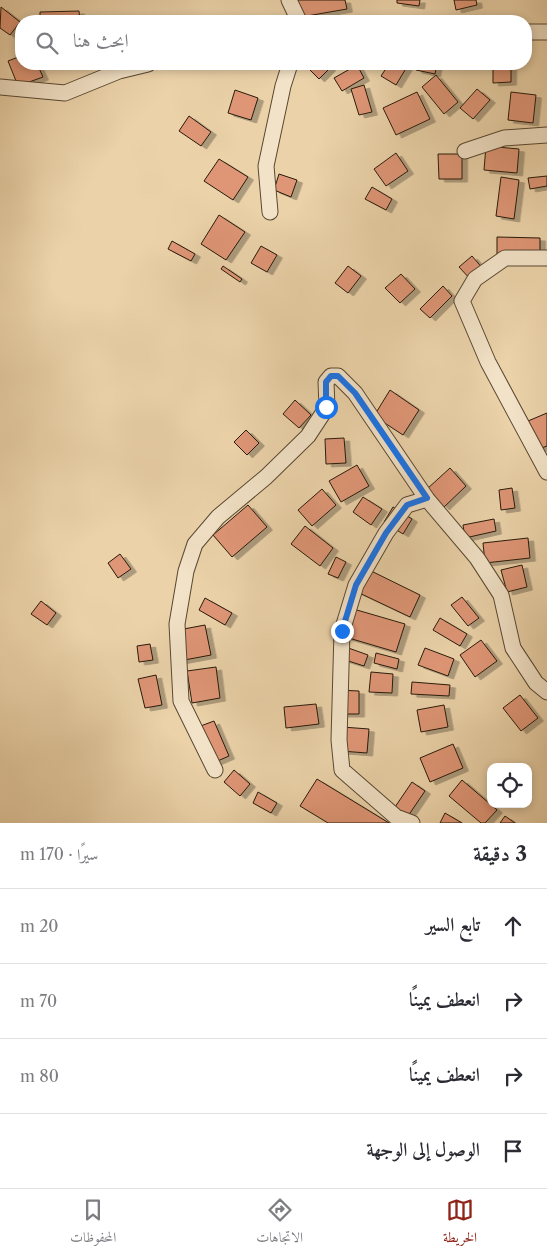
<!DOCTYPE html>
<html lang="ar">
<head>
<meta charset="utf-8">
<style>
  body { margin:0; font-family:"Libre Caslon Text",Amiri,serif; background:#f7f7f7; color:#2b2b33; direction:rtl }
  .controls { position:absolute; right:15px; bottom:15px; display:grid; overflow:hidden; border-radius:10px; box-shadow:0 2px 8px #0003 }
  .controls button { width:45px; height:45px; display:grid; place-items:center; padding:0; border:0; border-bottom:1px solid #e1e1e2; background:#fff; color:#2b2b33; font:25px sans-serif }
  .stop { position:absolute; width:15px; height:15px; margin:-11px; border:4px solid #1a73e8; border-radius:50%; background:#fff }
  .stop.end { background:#1a73e8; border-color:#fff; box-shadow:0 1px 5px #0008 }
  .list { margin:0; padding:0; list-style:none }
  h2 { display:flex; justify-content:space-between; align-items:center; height:65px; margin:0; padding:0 20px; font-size:21px }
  h2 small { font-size:16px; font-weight:400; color:#7c7c81 }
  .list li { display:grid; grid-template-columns:32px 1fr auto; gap:15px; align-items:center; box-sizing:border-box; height:75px; padding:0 20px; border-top:1px solid #e1e1e2 }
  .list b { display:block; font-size:19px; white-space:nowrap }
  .list em { font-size:16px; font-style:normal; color:#7c7c81 }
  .icon { flex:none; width:28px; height:28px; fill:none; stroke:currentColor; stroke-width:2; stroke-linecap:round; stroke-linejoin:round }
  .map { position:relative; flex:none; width:547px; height:823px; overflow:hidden; direction:ltr }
  .search { position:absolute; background:#fff; box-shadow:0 2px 8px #0003; left:15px; right:15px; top:15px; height:55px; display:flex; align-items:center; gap:12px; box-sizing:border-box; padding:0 18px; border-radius:20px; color:#7c7c81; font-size:19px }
  .sheet { height:365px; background:#fff }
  nav { display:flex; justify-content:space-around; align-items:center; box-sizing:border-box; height:70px; border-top:1px solid #e1e1e2; background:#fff; font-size:14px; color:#7c7c81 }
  nav a { display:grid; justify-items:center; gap:2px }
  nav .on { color:#8f2418 }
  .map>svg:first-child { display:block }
  .building { fill:#df9676; stroke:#271a0b; filter:url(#shadow) }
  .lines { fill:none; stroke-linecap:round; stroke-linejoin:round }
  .minor-casing { stroke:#584832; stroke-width:17 }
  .minor { stroke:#f2e2c7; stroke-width:15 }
  .route { stroke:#1a73e8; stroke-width:6 }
</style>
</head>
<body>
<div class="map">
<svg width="547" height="823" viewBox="0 0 547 823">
  <defs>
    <filter id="shadow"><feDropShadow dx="5.5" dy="3" stdDeviation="0" flood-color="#0004"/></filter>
  </defs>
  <rect width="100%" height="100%" fill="#ebd2a9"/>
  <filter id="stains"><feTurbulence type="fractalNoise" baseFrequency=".004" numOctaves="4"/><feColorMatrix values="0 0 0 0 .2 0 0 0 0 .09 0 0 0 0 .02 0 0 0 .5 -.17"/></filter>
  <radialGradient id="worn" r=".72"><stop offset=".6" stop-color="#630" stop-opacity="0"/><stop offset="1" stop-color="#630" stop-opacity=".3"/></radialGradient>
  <path class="building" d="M298,0H345L347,9L301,17Z
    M397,0H420L419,6L397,3Z
    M454,0H476L477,5L456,10Z
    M1,7L20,22L10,35L0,28Z
    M79,11L80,21H40V12Z
    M21,56V64H37L43,77L18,86L8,61Z
    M304,64H326L330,68L319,79Z
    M389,64H406L408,65L396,85L381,76Z
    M418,64H437L435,74L416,70Z
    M493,64H511V82L493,83Z
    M357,65L364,78L342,91L334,78Z
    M436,75L458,102L444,114L422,87Z
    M364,85L372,112L359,115L351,89Z
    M477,89L490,100L473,119L460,108Z
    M235,90L258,98L251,120L228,113Z
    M417,92L430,119L396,135L383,108Z
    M511,92L536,95L533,123L508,120Z
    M189,116L211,132L201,146L179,131Z
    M486,146L519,149L517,173L484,170Z
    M396,153L408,171L386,186L374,169Z
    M438,154H462V179H439Z
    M219,159L248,177L233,200L204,181Z
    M279,174L297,180L291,197L274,190Z
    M547,176V186L530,189L528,178Z
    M501,177L519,180L514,219L496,216Z
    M372,187L392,199L386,210L365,199Z
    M219,215L245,232L226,260L201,244Z
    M497,237L540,238V256L497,255Z
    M172,241L195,254L191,261L168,249Z
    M261,246L277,255L267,272L251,263Z
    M472,256L484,270L472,281L459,267Z
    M223,266L242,279L240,282L221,269Z
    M348,266L361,276L348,293L335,283Z
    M401,274L415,289L400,303L385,288Z
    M443,286L452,296L430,318L420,309Z
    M390,390L419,410L403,435L374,416Z
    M295,400L311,415L299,428L283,414Z
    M547,413V446L539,449L528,421Z
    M246,430L259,443L247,455L234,442Z
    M344,438L346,463L326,464L325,439Z
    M357,465L369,486L341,502L329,481Z
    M450,468L466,486L444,507L427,489Z
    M512,488L515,508L501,510L499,490Z
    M322,489L336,505L312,526L298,510Z
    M363,497L382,509L371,525L353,512Z
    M248,505L267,527L232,557L213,535Z
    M393,507L412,519L403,534L384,522Z
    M494,519L496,531L465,538L463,525Z
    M305,526L333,548L320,566L291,544Z
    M528,538L530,558L485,563L483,543Z
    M120,554L131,569L118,578L108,563Z
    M336,557L346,562L338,578L328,574Z
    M522,565L527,587L507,592L501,570Z
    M363,567L420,595L410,617L353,590Z
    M462,597L479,618L468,626L451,605Z
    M205,598L232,613L225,625L199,610Z
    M41,601L56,613L47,625L31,614Z
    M350,608L405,624L396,652L342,636Z
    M440,618L467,634L460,646L433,630Z
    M205,625L211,655L179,661L173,631Z
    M481,640L497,661L475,677L460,655Z
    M150,644L153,660L139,662L137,646Z
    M340,645L368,655L364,666L336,657Z
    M425,648L454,659L448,676L418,665Z
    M376,653L399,659L397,669L374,663Z
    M216,667L220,698L192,703L187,671Z
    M371,672L393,674L392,693L369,692Z
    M156,675L162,705L145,708L138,679Z
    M412,682L450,685L449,696L411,694Z
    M337,690L359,691V714H336Z
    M520,695L538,718L521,731L503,708Z
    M316,704L319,724L286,728L284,707Z
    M444,705L448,727L421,732L417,710Z
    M214,721L229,756L213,763L198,727Z
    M342,727L369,729L367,753L341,751Z
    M453,744L463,768L430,782L420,758Z
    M234,770L250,784L240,796L224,782Z
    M317,779L389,823H328L300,806Z
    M462,780L497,810L485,823H481L449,796Z
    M412,782L425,791L408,816L395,807Z
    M258,792L277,803L271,813L253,803Z
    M445,813L462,823H440Z
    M505,816L515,823H500Z"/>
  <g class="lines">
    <g class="minor-casing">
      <path id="minor" d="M289,0L299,21
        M526,32H547
        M0,87L65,93L119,71L148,64
        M465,151L504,138L547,135
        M270,212L266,166L283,86L290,64
        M547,258H505L475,279L462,301L488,362L547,472
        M215,770L181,701L177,624L186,571L195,544L218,517L266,477L308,436L327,407L326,382L331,376H338L355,393L427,499L477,558L501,595L513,648L536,683L547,692
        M412,823L396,817L342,770L339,740L342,631L356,585L386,533L407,505L427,499"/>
    </g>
    <use href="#minor" class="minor"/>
  </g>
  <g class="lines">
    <path class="route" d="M326,407V382L331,376H338L355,393L427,498L407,505L386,533L356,585L342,631"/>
  </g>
  <rect width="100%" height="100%" filter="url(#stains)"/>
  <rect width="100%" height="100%" fill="url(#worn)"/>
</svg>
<div class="controls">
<button><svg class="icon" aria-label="locate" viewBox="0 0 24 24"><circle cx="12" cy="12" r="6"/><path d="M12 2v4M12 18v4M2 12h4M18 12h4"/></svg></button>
</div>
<div class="stop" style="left:326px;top:407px"></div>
<div class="stop end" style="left:342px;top:631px"></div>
<div class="search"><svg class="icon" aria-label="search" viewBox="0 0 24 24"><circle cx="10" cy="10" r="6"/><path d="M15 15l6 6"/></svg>ابحث هنا</div>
</div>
<section class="sheet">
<h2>3 دقيقة<small>سيرًا · 170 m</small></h2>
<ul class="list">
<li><svg class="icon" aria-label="ahead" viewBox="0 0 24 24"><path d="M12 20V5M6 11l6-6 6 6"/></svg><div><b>تابع السير</b></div><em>20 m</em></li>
<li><svg class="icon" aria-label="right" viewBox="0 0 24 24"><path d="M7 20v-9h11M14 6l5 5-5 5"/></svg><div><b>انعطف يمينًا</b></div><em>70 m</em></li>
<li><svg class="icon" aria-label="right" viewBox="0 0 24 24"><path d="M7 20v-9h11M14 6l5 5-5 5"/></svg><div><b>انعطف يمينًا</b></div><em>80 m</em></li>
<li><svg class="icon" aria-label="arrive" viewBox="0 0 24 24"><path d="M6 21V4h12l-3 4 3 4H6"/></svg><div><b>الوصول إلى الوجهة</b></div></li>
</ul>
</section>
<nav>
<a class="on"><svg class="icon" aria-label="map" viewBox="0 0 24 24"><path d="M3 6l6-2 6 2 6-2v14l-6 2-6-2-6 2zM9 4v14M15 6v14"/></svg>الخريطة</a>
<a><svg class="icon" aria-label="directions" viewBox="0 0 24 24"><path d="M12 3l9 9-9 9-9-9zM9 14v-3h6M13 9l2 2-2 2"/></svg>الاتجاهات</a>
<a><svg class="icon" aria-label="saved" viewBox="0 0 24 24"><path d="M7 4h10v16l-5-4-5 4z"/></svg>المحفوظات</a>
</nav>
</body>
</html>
